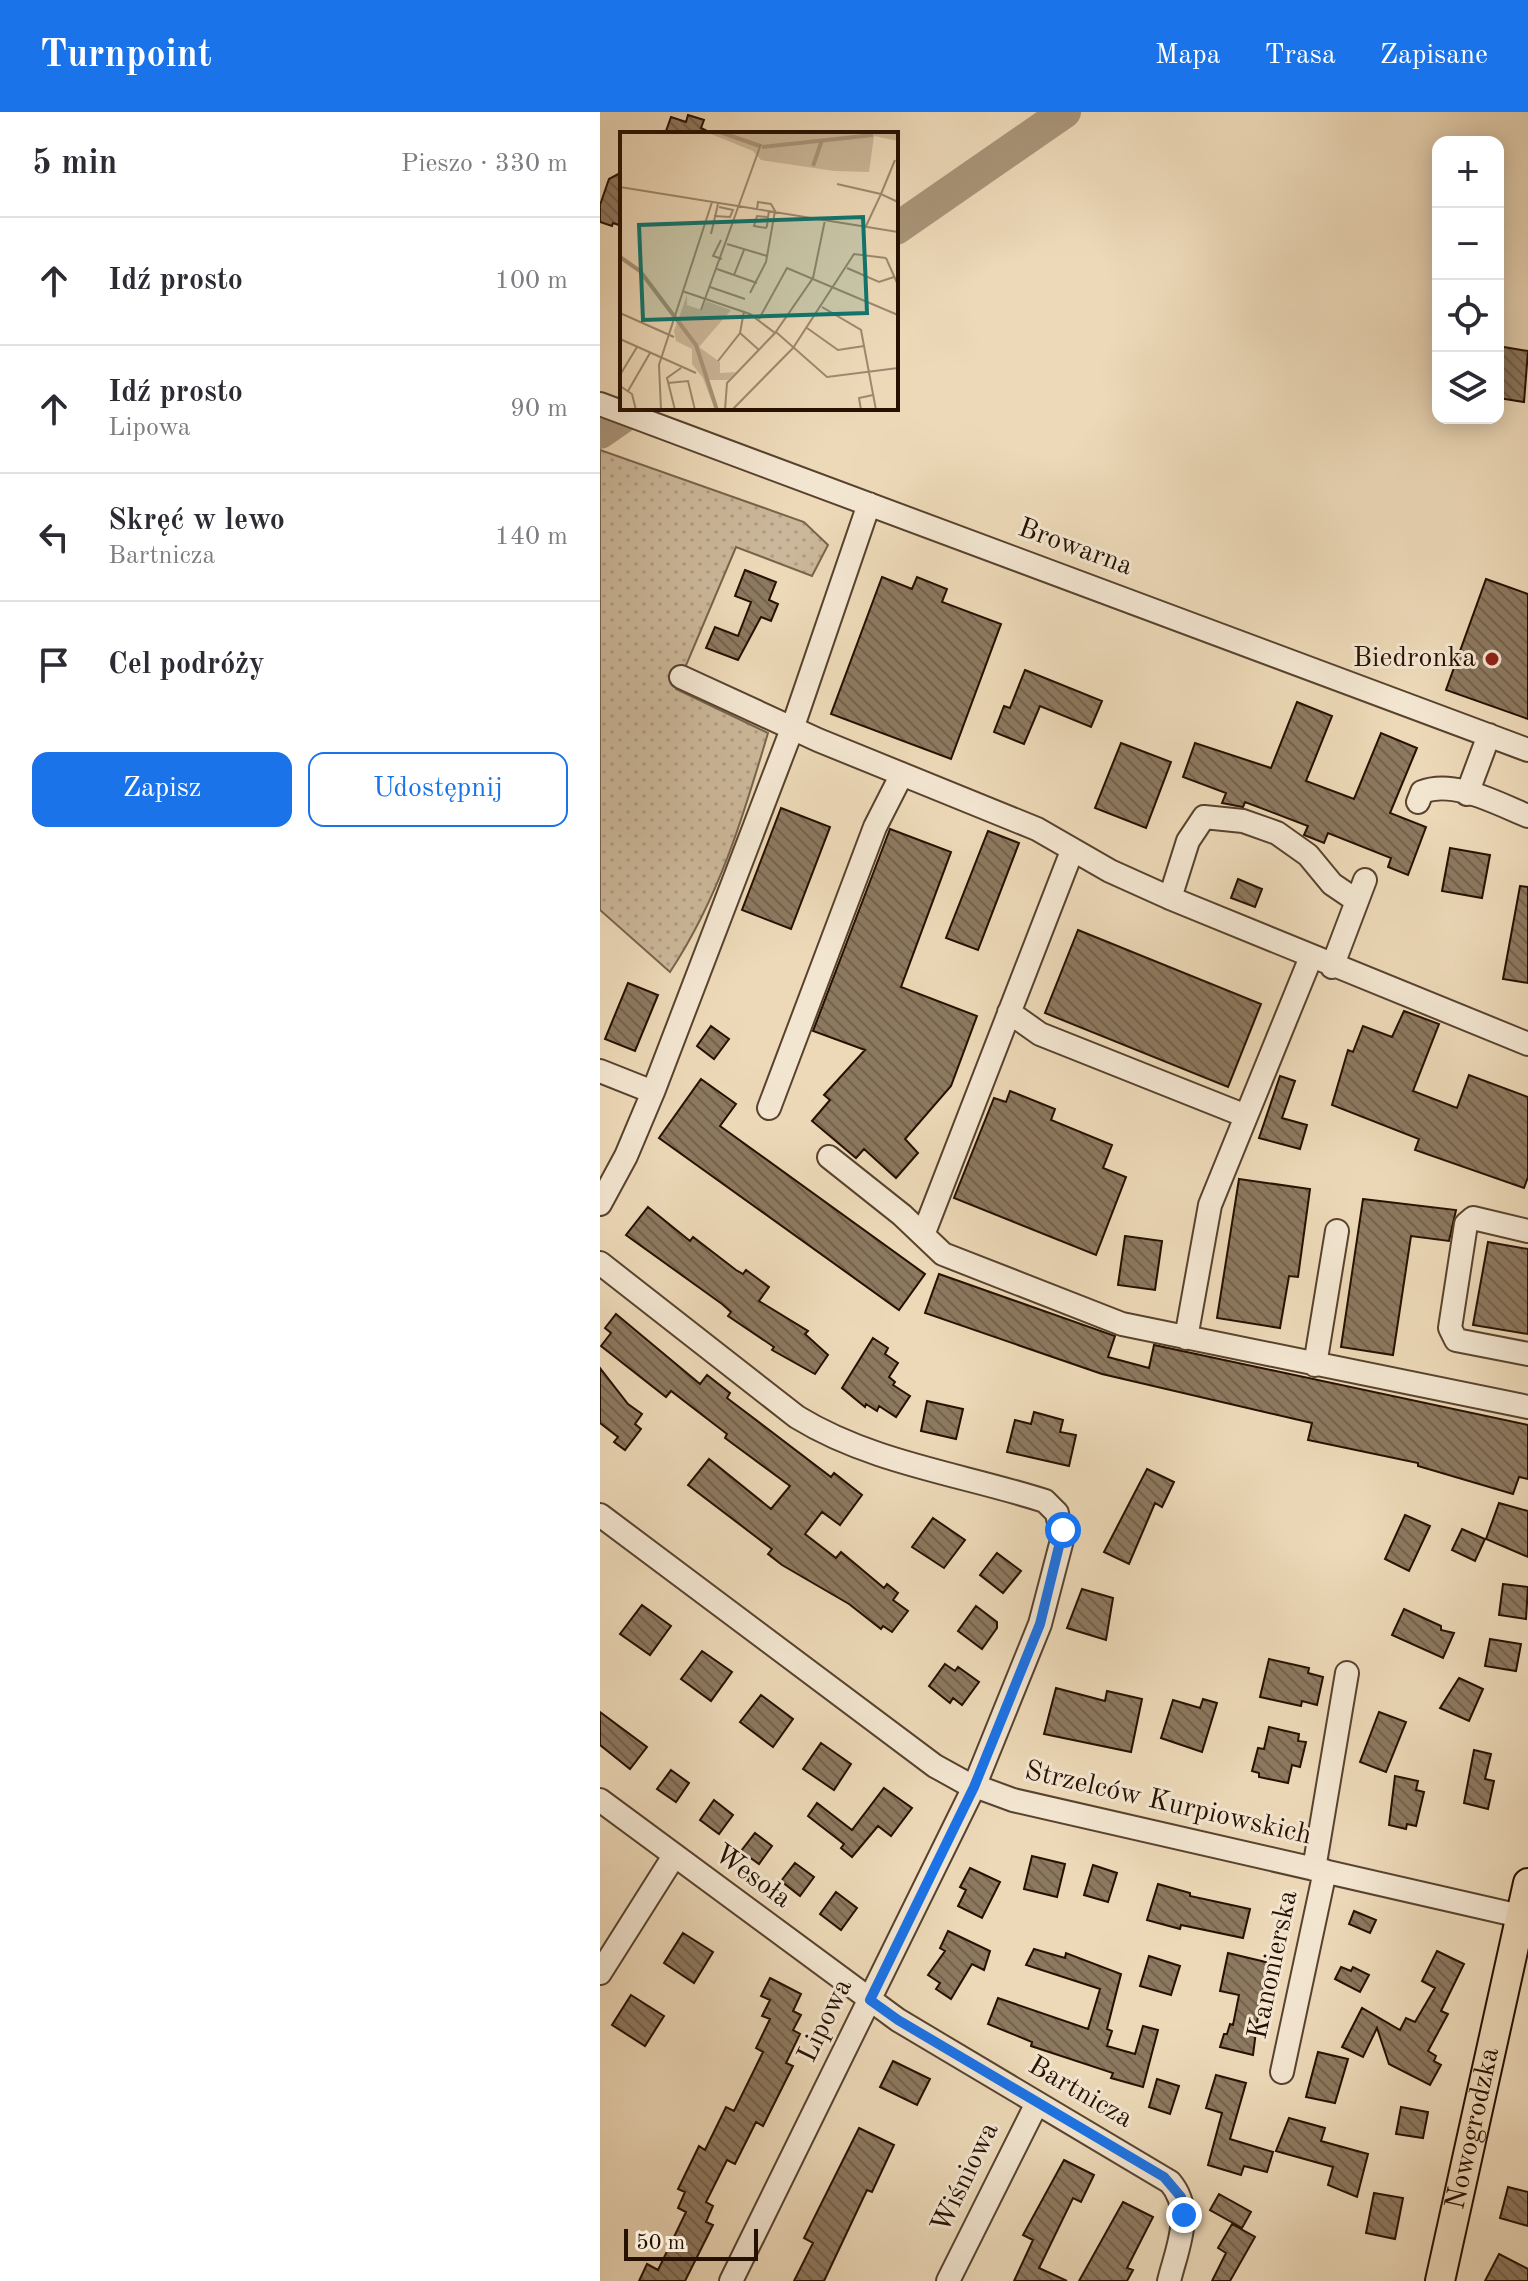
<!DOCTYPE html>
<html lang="pl">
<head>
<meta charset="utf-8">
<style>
  body { margin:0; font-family:"Old Standard TT",serif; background:#f2f2f3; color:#2b2b33 }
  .controls { position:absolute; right:24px; top:24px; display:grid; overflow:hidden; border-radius:16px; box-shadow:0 4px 20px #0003 }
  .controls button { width:72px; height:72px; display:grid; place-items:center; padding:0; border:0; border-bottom:2px solid #e1e1e2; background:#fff; color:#2b2b33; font:40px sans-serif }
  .scale { position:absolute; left:24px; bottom:20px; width:134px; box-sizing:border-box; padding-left:8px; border:4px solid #261000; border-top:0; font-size:22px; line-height:28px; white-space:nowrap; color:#261000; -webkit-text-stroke:6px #f3e6d1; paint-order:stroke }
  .stop { position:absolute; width:24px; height:24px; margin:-18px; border:6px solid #1a73e8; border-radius:50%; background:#fff }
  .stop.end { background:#1a73e8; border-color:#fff; box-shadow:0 2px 8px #0008 }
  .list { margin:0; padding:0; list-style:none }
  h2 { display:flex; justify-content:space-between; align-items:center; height:104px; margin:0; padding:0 32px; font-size:34px }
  h2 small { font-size:26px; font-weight:400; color:#7c7c81 }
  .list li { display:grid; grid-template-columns:52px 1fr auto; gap:24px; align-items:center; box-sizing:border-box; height:128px; padding:0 32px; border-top:2px solid #e1e1e2 }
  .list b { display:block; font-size:30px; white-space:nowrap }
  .list p { margin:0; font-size:26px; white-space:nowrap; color:#7c7c81 }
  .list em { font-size:26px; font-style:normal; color:#7c7c81 }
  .actions { display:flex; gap:16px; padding:24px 32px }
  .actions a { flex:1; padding:18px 0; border:2px solid #1a73e8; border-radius:16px; text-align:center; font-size:28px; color:#1a73e8 }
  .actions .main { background:#1a73e8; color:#fff }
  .icon { flex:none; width:44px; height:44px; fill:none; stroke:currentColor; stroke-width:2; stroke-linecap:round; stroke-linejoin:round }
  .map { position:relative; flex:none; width:928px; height:2169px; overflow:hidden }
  header { display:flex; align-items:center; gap:48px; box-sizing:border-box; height:112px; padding:0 40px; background:#1a73e8; color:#fff }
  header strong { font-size:38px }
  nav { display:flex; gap:44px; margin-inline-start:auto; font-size:28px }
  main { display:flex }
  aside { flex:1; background:#fff }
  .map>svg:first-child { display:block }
  .grass { fill:url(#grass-dots); stroke:#78644c; stroke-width:2 }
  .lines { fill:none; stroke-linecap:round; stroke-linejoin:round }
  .river { stroke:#a99579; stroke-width:32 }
  .building { fill:url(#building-back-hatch); stroke:#261000; stroke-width:2 }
  .minor-casing { stroke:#58422e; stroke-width:26 }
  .major-casing { stroke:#261000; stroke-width:32 }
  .minor { stroke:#f3e6d1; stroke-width:22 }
  .major { stroke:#edd9b8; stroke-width:28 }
  .route { stroke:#1a73e8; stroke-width:10 }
  .poi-dot { fill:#8f2418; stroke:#f3e6d1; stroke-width:3 }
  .labels { text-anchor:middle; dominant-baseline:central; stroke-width:6; stroke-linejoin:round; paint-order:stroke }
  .street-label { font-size:28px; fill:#261000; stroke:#f3e6d1 }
  .poi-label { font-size:28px; fill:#261000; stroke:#f3e6d1; text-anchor:end }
  .inset-river { fill:none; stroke:#a99579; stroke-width:4 }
  .inset-road { fill:none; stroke:#9d896e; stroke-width:2 }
  .view { fill:#0f766e; fill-opacity:0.15; stroke:#0f766e; stroke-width:4 }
  .inset-edge { fill:none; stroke:#261000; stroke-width:4 }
</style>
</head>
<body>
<header>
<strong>Turnpoint</strong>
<nav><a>Mapa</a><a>Trasa</a><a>Zapisane</a></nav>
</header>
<main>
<aside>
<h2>5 min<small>Pieszo · 330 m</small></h2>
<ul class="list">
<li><svg class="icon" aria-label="ahead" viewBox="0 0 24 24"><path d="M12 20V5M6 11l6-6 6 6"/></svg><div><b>Idź prosto</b></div><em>100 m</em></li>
<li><svg class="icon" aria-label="ahead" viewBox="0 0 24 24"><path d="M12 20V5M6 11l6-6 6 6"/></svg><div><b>Idź prosto</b><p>Lipowa</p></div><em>90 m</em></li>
<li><svg class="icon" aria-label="left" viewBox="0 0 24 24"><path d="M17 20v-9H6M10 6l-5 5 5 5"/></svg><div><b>Skręć w lewo</b><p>Bartnicza</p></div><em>140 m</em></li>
<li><svg class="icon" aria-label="arrive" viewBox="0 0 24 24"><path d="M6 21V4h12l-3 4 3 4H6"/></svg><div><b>Cel podróży</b></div></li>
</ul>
<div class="actions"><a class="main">Zapisz</a><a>Udostępnij</a></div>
</aside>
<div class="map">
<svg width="928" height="2169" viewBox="0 0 928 2169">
  <defs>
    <pattern id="grass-dots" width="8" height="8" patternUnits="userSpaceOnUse" patternTransform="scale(2)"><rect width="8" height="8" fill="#cbb799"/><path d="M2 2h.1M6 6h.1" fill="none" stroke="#ae9c82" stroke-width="1.8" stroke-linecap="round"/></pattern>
    <pattern id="building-back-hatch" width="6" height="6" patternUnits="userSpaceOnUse" patternTransform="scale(2)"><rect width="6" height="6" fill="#8d7960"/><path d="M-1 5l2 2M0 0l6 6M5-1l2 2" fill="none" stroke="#73624d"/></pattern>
  </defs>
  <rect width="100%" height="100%" fill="#edd9b8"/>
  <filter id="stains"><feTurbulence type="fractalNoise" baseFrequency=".0025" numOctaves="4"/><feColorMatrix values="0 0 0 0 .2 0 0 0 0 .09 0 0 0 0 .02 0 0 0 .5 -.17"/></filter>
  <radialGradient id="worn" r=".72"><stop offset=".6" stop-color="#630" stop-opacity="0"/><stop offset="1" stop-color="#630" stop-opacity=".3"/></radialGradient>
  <path class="grass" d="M0,338L204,410L228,433L212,464L136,435L76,577L168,621C143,705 119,786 70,860L0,798Z"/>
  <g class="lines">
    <path class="river" d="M296,117L465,0
      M0,321L36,296"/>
  </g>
  <path class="building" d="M88,3L104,8L101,16L113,22H65L71,5L86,10Z
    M22,60V114L13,111L12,114L0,110V93L9,67Z
    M898,234L928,239L924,290L898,286Z
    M145,458L176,470L169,488L178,492L171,509L161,505L138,548L106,536L115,515L138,524L151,490L135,484Z
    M282,465L312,477L317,465L347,477L342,490L401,512L351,647L231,602Z
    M886,467L928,482V607L846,578Z
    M425,558L502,589L491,615L440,594L424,632L394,620L404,594L410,596Z
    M697,590L732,604L706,669L754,687L781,621L817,636L790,701L826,715L808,763L788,755L791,746L728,721L724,731L704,723L708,714L645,690L643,695L622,691L626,681L583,665L595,631L671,656Z
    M521,631L571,650L546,716L495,696Z
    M181,696L230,715L191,817L142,798Z
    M290,717L351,740L301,875L377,904L351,974L305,1027L318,1041L296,1066L264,1037L256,1046L212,1009L230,988L224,983L265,938L213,919Z
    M388,719L419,731L378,838L346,826Z
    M850,736L890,743L882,786L842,779Z
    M638,767L662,777L655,795L631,786Z
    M920,774L928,775V871L903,867Z
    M478,818L661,892L628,975L445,901Z
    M28,871L58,883L35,939L5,927Z
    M804,899L839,912L813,979L857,996L869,963L928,985V1065L924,1076L815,1038L819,1027L732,993L748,938L753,940L763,914L792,925Z
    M111,914L129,927L114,947L97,934Z
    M680,964L695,969L682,1006L707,1013L700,1037L659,1026Z
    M101,967L136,992L120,1014L325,1162L299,1198L59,1026Z
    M410,979L455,997L451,1008L512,1033L503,1056L526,1065L496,1143L354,1086L394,986L406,990Z
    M639,1067L710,1077L698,1165L689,1164L680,1216L617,1206Z
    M763,1087L856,1098L849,1129L811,1124L793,1243L741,1235Z
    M48,1095L90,1129L93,1125L136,1158L143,1162L146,1158L169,1175L159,1189L208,1219L205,1222L228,1243L215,1262L172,1238L174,1235L128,1204L131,1200L122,1192L26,1123Z
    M525,1124L562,1129L555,1178L518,1173Z
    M888,1130L928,1137V1222L873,1213Z
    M339,1162L515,1224L508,1245L549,1256L554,1233L928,1313V1367L919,1365L913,1382L818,1354V1351L708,1328L712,1311L502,1262L325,1201Z
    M16,1202L100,1272L107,1263L130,1281L127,1286L231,1365L234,1361L262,1383L240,1413L222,1400L205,1422L236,1446L241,1440L284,1476L287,1472L298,1481L293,1488L308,1499L292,1520L283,1514L281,1517L249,1492L182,1453L168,1442L172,1437L88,1373L109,1347L171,1397L190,1374L125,1326L127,1322L71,1279L66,1285L1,1234L11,1221L5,1216Z
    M273,1226L288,1236L285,1242L298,1251L289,1265L295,1270L293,1273L310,1284L296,1305L279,1294L277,1299L266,1292L265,1295L242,1276Z
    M0,1256L28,1292L42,1302L35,1312L41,1317L25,1338L14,1330L18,1325L0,1311Z
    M327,1289L363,1297L356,1327L321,1319Z
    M434,1300L463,1308L460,1320L476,1323L469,1354L407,1340L415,1308L431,1312Z
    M547,1357L574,1370L562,1395L555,1391L529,1452L504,1440Z
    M899,1391L928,1399V1445L886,1427Z
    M805,1403L830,1414L809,1459L785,1447Z
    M333,1406L365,1428L344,1456L312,1435Z
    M862,1417L885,1427L875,1449L852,1438Z
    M397,1441L421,1459L403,1481L380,1463Z
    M903,1472L928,1475L926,1507L899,1503Z
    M482,1477L513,1486L506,1528L467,1516Z
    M42,1493L71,1514L50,1543L20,1522Z
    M376,1494L397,1510V1516L382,1537L358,1519Z
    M804,1497L841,1514V1518L854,1521L843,1546L792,1523Z
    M890,1527L921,1532L916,1559L885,1554Z
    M102,1539L132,1560L111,1589L81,1567Z
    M669,1547L709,1556L708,1561L723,1565L717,1593L702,1589L701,1594L660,1585Z
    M345,1552L355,1559L358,1555L379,1570L362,1593L353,1586L350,1591L329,1574Z
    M859,1566L883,1577L869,1609L840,1596Z
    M456,1576L505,1589L507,1579L542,1587L531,1640L444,1622Z
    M161,1583L193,1607L173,1635L140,1610Z
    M603,1587L617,1591L602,1640L561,1626L573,1588L600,1596Z
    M0,1600L47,1635L30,1657L0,1633Z
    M779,1600L806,1610L786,1660L760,1650Z
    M669,1615L699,1622L698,1629L706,1630L700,1655L692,1653L688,1671L659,1665V1661L652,1659L658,1636L664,1637Z
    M221,1631L251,1652L234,1678L203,1657Z
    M874,1638L891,1642L885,1667L894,1669L888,1697L864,1691Z
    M71,1658L89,1671L76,1690L57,1677Z
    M795,1664L818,1669L816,1678L824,1680L816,1714L807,1712L806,1717L789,1713Z
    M284,1676L312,1696L291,1724L278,1714L252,1745L241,1736L244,1732L208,1704L217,1691L252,1718Z
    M114,1688L133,1703L119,1722L100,1708Z
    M155,1721L172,1734L159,1752L141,1739Z
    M432,1744L465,1752L457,1785L424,1777Z
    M195,1751L214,1765L200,1784L181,1769Z
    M493,1753L517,1761L508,1790L484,1783Z
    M370,1756L400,1770L382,1806L358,1794L366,1778L360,1775Z
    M558,1772L590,1781V1784L650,1797L643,1826L581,1813L580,1817L547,1808Z
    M236,1780L257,1796L241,1818L220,1802Z
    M754,1799L776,1808L770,1821L749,1812Z
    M348,1819L390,1839L384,1858L372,1852L351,1887L336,1877L340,1871L328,1863L345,1839L340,1836Z
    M83,1821L113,1840L94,1871L64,1851Z
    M434,1837L465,1846L466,1841L521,1862L507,1917L512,1919L507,1934L535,1942L543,1914L558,1918L543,1975L511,1966L513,1961L431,1934L432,1930L388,1912L398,1886L488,1917L500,1877L426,1853Z
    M837,1839L864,1852L841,1899L848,1902L828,1939L836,1944L834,1949L841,1953L830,1973L789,1952L777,1916L763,1945L742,1935L762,1896L800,1918L806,1906L815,1910L835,1876L822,1869Z
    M628,1841L670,1851L660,1888L653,1943L620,1935L624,1922H627L630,1912L633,1913L639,1883L620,1879Z
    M549,1844L580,1854L571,1883L540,1874Z
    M741,1855L751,1859L753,1855L769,1863L760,1880L735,1867Z
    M170,1866L201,1882L193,1899L201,1903L193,1918L200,1922L186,1951L193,1954L163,2014L156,2010L135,2052L127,2048L106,2090L113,2094L106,2110L113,2113L85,2169H39L47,2152L58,2158L86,2100L78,2096L85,2080L78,2077L99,2034L105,2038L126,1995L134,1999L163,1940L156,1936L170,1907L162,1904L170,1888L161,1884Z
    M31,1883L64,1904L45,1934L12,1913Z
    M718,1940L748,1947L735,1991L706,1985Z
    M293,1949L330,1967L317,1993L280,1975Z
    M616,1963L646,1971L630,2027L673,2040L667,2060L644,2054L641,2063L608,2053L622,2001L606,1996Z
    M557,1967L579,1974L570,2002L549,1995Z
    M801,1995L828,2000L823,2026L796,2022Z
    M689,2006L725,2016L721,2029L768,2042L757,2085L728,2073L733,2055L676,2039Z
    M259,2016L294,2033L272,2080L267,2078L224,2169H194L213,2131L204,2126Z
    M464,2048L494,2063L481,2090L473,2086L439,2156L467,2169H414L433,2128L423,2123Z
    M908,2075L928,2080V2114L900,2106Z
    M774,2081L803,2086L795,2127L766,2121Z
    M619,2082L651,2100L642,2116L610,2098Z
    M523,2090L553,2105L527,2156L533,2158L527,2169H479Z
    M632,2112L655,2125L630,2169H612L626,2141L618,2136Z
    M899,2142L928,2157V2169H885Z"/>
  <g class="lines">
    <g class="minor-casing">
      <path id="minor" d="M0,292L928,638
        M81,565L218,628L437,717L510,759L570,786L928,932
        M867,682L889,623
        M818,690L822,680C854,667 898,692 928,704
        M570,786L588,729L604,705L643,709L677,721L708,743L732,772L757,789
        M732,855L765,768
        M409,900L440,922L646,1004
        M0,959L53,980
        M169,996L275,715L302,662
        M229,1045L302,1103L343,1142L522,1212L928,1295
        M0,1092L26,1044L53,980L192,617L269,392
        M928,1119L873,1106L866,1112L850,1216L856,1228L928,1242
        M323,1123L472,739
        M0,1151L197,1305C272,1351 361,1362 445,1389L457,1401L462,1428L440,1512L374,1675L131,2169
        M586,1226L610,1093L711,845
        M715,1253L737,1119
        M0,1403L335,1654L364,1670L413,1688L920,1804
        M0,1688L298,1908L570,2070C595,2099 577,2136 569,2169
        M714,1757L747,1561
        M0,1861L74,1744
        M682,1960L725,1759
        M348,2169L437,1991"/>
    </g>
    <g class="major-casing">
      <g id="major">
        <path id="s1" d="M840,2169L928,1771"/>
      </g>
    </g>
    <use href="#minor" class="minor"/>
    <use href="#major" class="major"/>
  </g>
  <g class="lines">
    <path class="route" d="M463,1418L440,1512L374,1675L270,1888L298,1908L564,2065L581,2085L584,2103"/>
  </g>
  <circle class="poi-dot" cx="892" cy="547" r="8"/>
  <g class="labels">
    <g class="street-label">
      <text transform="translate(475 436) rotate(20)">Browarna</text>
      <text transform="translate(568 1692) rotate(13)">Strzelców Kurpiowskich</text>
      <text transform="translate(152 1765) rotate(36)">Wesoła</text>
      <text transform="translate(674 1853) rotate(-78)">Kanonierska</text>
      <text transform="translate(226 1909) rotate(-64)">Lipowa</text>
      <text transform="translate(480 1981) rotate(30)">Bartnicza</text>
      <text stroke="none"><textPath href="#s1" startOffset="156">Nowogrodzka</textPath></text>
      <text transform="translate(366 2066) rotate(-64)">Wiśniowa</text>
    </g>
    <g class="poi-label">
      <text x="876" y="547">Biedronka</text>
    </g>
  </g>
  <g transform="translate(20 20)">
    <rect width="278" height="278" fill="#edd9b8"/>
    <path d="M67,163V173L82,178L86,169L111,178L79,215L100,230V241L116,240L108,248H89L97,276L104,278H95L83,246L72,232V217L56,209L54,199Z" fill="#cbb799"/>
    <path d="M86,0H278V9L254,4L249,40L214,39L141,28L133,19Z" fill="#cbb799"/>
    <path class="inset-river" d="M100,0L140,14M142,15L253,3M193,34L202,8M0,125L20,139L76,213L97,278"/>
    <path class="inset-road" d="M217,52L261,62L275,28M0,55L278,100M94,84L110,85L113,78L99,75M148,85L137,84L134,94L146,96L147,94L148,85L149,79M246,94L261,62L278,70M91,102L98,72M101,108L93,124L102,127M107,112L147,124M266,126L278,153M227,136L259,150L274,145M97,137L137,151M114,143L124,118M90,155L125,167M62,159L130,182L155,201M130,161L146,130L155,79L151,72L138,70L137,77M202,175L241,198L256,278M81,178L141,12M0,181L54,205M139,187L167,136L278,183M187,196L218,218L244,214M156,200L207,245L278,236M120,201L139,218M0,207L76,241M98,229L120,201L124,179M0,243L17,215M48,251L68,249L75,278M0,254L12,262L16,278M8,259L30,221M41,278L39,233L92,70M55,278L47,246L61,236M105,278L107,251L155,201L193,146L205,88M112,278L173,216L234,122L266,126M241,278L239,266L253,263"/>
    <path class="view" d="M243,85L247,181L23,188L19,93Z"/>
    <rect width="278" height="278" class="inset-edge"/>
  </g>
  <rect width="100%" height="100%" filter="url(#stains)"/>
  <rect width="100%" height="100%" fill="url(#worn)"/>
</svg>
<div class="controls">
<button>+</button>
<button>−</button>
<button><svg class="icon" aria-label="locate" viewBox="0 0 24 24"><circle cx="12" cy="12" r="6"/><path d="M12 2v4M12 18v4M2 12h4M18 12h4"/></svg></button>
<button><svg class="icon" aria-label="layers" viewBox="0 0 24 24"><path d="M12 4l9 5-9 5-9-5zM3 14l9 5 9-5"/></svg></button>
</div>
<div class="scale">50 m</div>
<div class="stop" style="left:463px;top:1418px"></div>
<div class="stop end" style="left:584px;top:2103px"></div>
</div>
</main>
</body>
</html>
